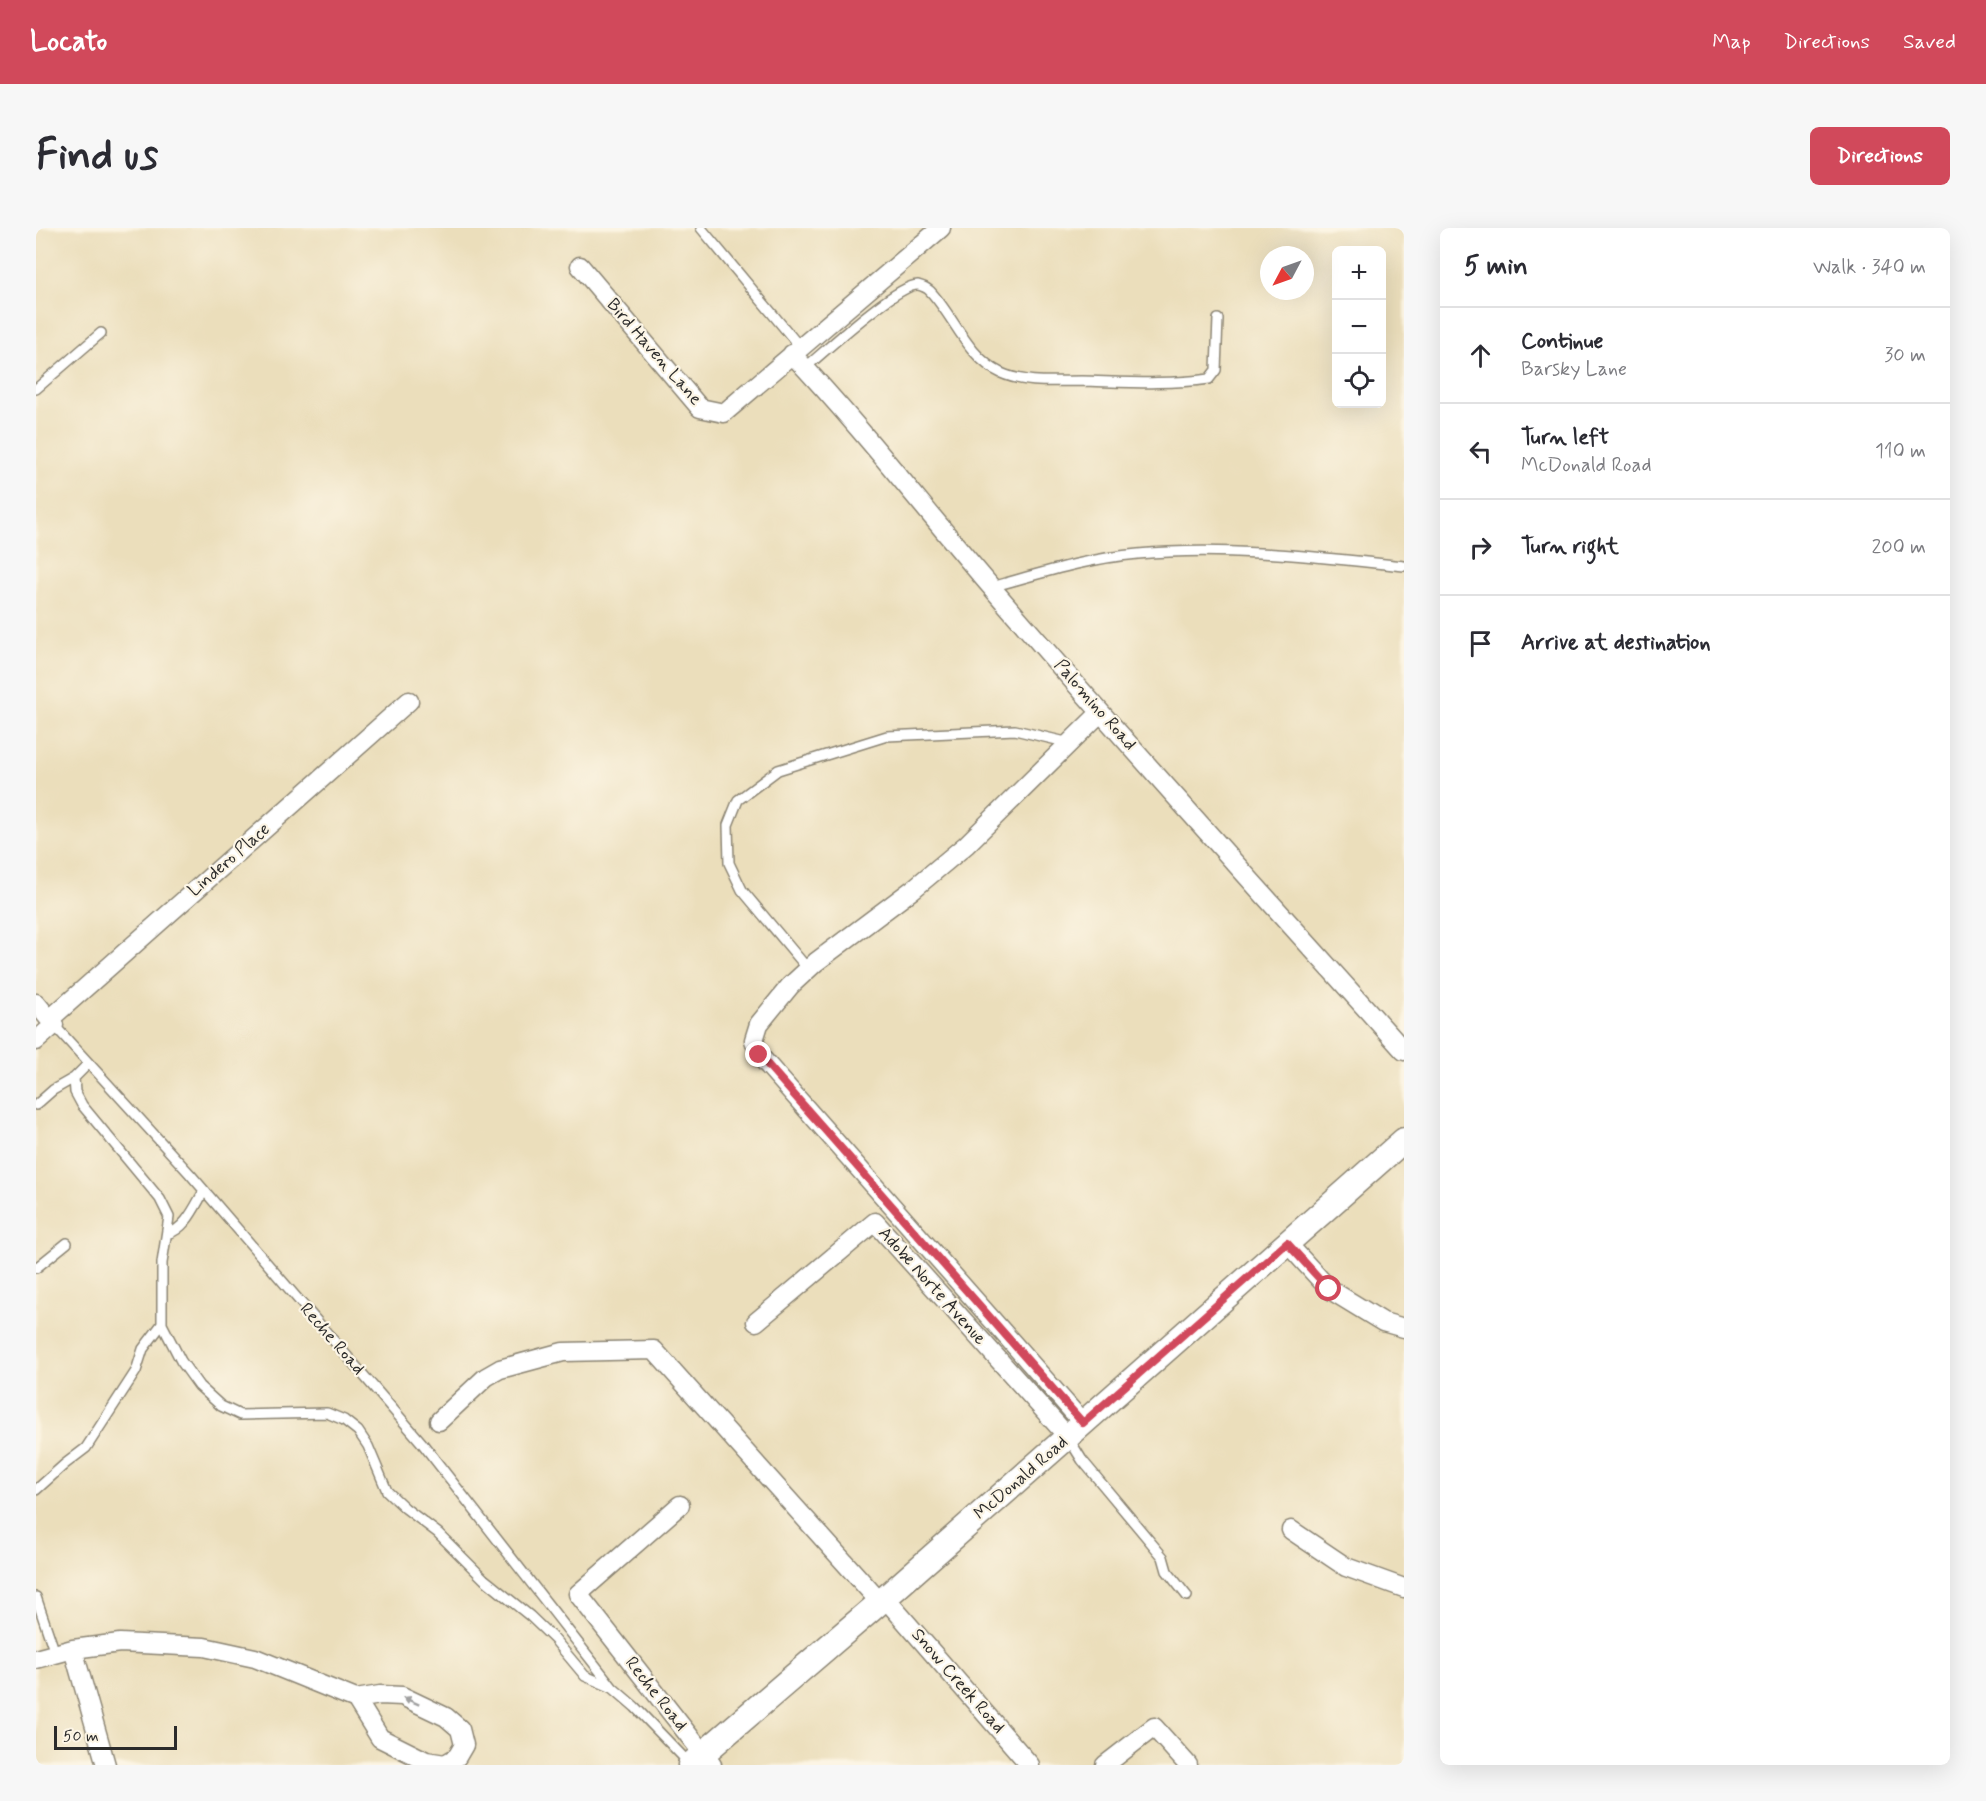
<!DOCTYPE html>
<html lang="en">
<head>
<meta charset="utf-8">
<style>
  body { margin:0; font-family:Mynerve,sans-serif; background:#f7f7f7; color:#2b2b33 }
  .controls { position:absolute; right:18px; top:18px; display:grid; overflow:hidden; border-radius:9px; box-shadow:0 6px 24px #0002 }
  .controls button { width:54px; height:54px; display:grid; place-items:center; padding:0; border:0; border-bottom:2px solid #e1e1e2; background:#fff; color:#2b2b33; font:30px sans-serif }
  .compass { position:absolute; left:1224px; top:18px; width:54px; height:54px; border-radius:50%; background:#fff; box-shadow:0 6px 24px #0002; rotate:229deg }
  .scale { position:absolute; left:18px; bottom:15px; width:123px; box-sizing:border-box; padding-left:6px; border:3px solid #2b2b2b; border-top:0; font-size:16px; line-height:21px; white-space:nowrap; color:#2b2b2b; -webkit-text-stroke:4px #fcf5e5; paint-order:stroke }
  .stop { position:absolute; width:18px; height:18px; margin:-14px; border:4px solid #d1495b; border-radius:50%; background:#fff }
  .stop.end { background:#d1495b; border-color:#fff; box-shadow:0 2px 6px #0008 }
  .list { margin:0; padding:0; list-style:none }
  h2 { display:flex; justify-content:space-between; align-items:center; height:78px; margin:0; padding:0 24px; font-size:26px }
  h2 small { font-size:20px; font-weight:400; color:#7c7c81 }
  .list li { display:grid; grid-template-columns:39px 1fr auto; gap:18px; align-items:center; box-sizing:border-box; height:96px; padding:0 24px; border-top:2px solid #e1e1e2 }
  .list b { display:block; font-size:22px; white-space:nowrap }
  .list p { margin:0; font-size:20px; white-space:nowrap; color:#7c7c81 }
  .list em { font-size:20px; font-style:normal; color:#7c7c81 }
  .icon { flex:none; width:33px; height:33px; fill:none; stroke:currentColor; stroke-width:2; stroke-linecap:round; stroke-linejoin:round }
  .map { position:relative; flex:none; width:1368px; height:1537px; overflow:hidden; border-radius:9px }
  header { display:flex; align-items:center; gap:36px; box-sizing:border-box; height:84px; padding:0 30px; background:#d1495b; color:#fff }
  header strong { font-size:28px }
  nav { display:flex; gap:33px; margin-inline-start:auto; font-size:21px }
  .intro { display:flex; align-items:center; justify-content:space-between; box-sizing:border-box; height:144px; padding:0 36px }
  h1 { margin:0; font-size:42px }
  .button { padding:15px 27px; border-radius:9px; background:#d1495b; color:#fff; font-size:21px; font-weight:700 }
  main { display:flex; gap:36px; padding:0 36px }
  aside { flex:1; background:#fff; border-radius:9px; box-shadow:0 6px 24px #0002 }
  .map>svg:first-child { display:block }
  .lines { fill:none; stroke-linecap:round; stroke-linejoin:round }
  .service-casing { stroke:#8b8473; stroke-width:12 }
  .minor-casing { stroke:#8b8473; stroke-width:21 }
  .tertiary-casing { stroke:#8b8473; stroke-width:27 }
  .service { stroke:#fff; stroke-width:9 }
  .minor { stroke:#fff; stroke-width:18 }
  .tertiary { stroke:#fff; stroke-width:24 }
  .oneway { fill:#a0a0a0 }
  .route { stroke:#d1495b; stroke-width:8 }
  .labels { text-anchor:middle; dominant-baseline:central; stroke-width:4.5; stroke-linejoin:round; paint-order:stroke }
  .street-label { font-size:18px; fill:#2b2b2b; stroke:#fcf5e5 }
</style>
</head>
<body>
<header>
<strong>Locato</strong>
<nav><a>Map</a><a>Directions</a><a>Saved</a></nav>
</header>
<div class="intro"><h1>Find us</h1><a class="button">Directions</a></div>
<main>
<div class="map">
<svg width="1368" height="1537" viewBox="0 0 1368 1537">
  <rect width="100%" height="100%" fill="#fcf5e5"/>
  <filter id="ink" filterUnits="userSpaceOnUse"><feTurbulence type="fractalNoise" baseFrequency=".0167" numOctaves="2"/><feDisplacementMap in="SourceGraphic" scale="12" xChannelSelector="R" yChannelSelector="G"/><feConvolveMatrix kernelMatrix="1 2 1 2 8 2 1 2 1" color-interpolation-filters="sRGB"/></filter>
  <filter id="wash" filterUnits="userSpaceOnUse"><feTurbulence type="fractalNoise" baseFrequency=".008" numOctaves="4" result="noise"/><feDisplacementMap in="SourceGraphic" scale="24" xChannelSelector="R" yChannelSelector="G"/><feGaussianBlur stdDeviation="1.35" result="paint"/><feColorMatrix in="noise" values="0 0 0 0 0 0 0 0 0 0 0 0 0 0 0 0 0 1.4 0 .05"/><feComposite in="paint" operator="in"/></filter>
  <g filter="url(#wash)">
    <rect width="100%" height="100%" fill="#ebdebb"/>
  </g>
  <g filter="url(#ink)">
    <g class="lines">
      <g class="service-casing">
        <path id="service" d="M665,0L764,119
          M769,140C788,124 861,56 882,57C886,58 891,60 894,63C918,88 931,129 965,145C989,156 1020,153 1046,153C1088,154 1131,157 1173,151L1180,142L1182,91
          M0,161L65,105
          M955,359C1003,346 1052,330 1102,326C1191,318 1280,329 1368,338
          M772,741L706,662L693,635L692,597L702,572L742,542L851,508L979,502L1034,515
          M18,797L154,946L386,1215L577,1460
          M0,877L17,862L38,850
          M131,1006C150,1001 159,978 168,963
          M0,1040L31,1015
          M126,1096L145,1133L163,1158L185,1178L204,1187L291,1185L308,1192L322,1203L332,1218L351,1263L369,1280L402,1305L448,1351L494,1388L519,1412L549,1448L577,1460L599,1479L653,1535
          M1033,1211L1046,1232L1127,1329L1131,1343L1151,1368
          M0,1262L29,1236L50,1220L100,1143L107,1121L126,1096V1035L133,989L124,971L46,877L39,864L38,850L52,836
          M0,1369L19,1425"/>
      </g>
      <g class="minor-casing">
        <path id="minor" d="M544,38L664,180L688,185L905,0
          M756,126C826,200 889,282 956,360C1090,516 1230,669 1368,823
          M0,775L18,797L0,813
          M14,791L373,473
          M1251,1015L1293,1061L1347,1094L1368,1100
          M720,1094L839,994L1032,1209
          M403,1193L450,1149L464,1141L527,1124L618,1122L844,1374
          M1047,1195L723,827L718,812L723,796L754,758L780,734L876,662L930,617L1064,485
          M644,1277L542,1366L676,1537
          M1255,1302L1310,1339L1368,1360
          M849,1370L994,1537
          M37,1421L70,1537
          M0,1431L37,1421L84,1415L168,1419L219,1430L320,1471L344,1467L366,1468L410,1489L424,1501L428,1517L421,1529L409,1536L390,1533L344,1510L320,1471
          M1069,1537L1118,1499L1152,1537"/>
      </g>
      <g class="tertiary-casing">
        <path id="tertiary" d="M654,1537L849,1370L1368,912"/>
      </g>
      <use href="#service" class="service"/>
      <use href="#minor" class="minor"/>
      <use href="#tertiary" class="tertiary"/>
    </g>
    <defs><path id="oneway-solid" d="M-6-.8H1V-3.2L6.5 0L1 3.2V.8H-6Z" transform="scale(1.5)"/></defs>
    <use class="oneway" href="#oneway-solid" transform="translate(375 1473) rotate(-156)"/>
  </g>
  <g class="lines" filter="url(#ink)">
    <path class="route" d="M723,827L1047,1195L1251,1015L1293,1061"/>
  </g>
  <g class="labels">
    <g class="street-label">
      <text transform="translate(618 124) rotate(49)">Bird Haven Lane</text>
      <text transform="translate(1059 477) rotate(49)">Palomino Road</text>
      <text transform="translate(193 632) rotate(-41)">Lindero Place</text>
      <text transform="translate(896 1058) rotate(48)">Adobe Norte Avenue</text>
      <text transform="translate(296 1111) rotate(49)">Reche Road</text>
      <text transform="translate(985 1250) rotate(-41)">McDonald Road</text>
      <text transform="translate(922 1453) rotate(49)">Snow Creek Road</text>
      <text transform="translate(620 1466) rotate(52)">Reche Road</text>
    </g>
  </g>
</svg>
<div class="controls">
<button>+</button>
<button>−</button>
<button><svg class="icon" aria-label="locate" viewBox="0 0 24 24"><circle cx="12" cy="12" r="6"/><path d="M12 2v4M12 18v4M2 12h4M18 12h4"/></svg></button>
</div>
<svg class="compass" viewBox="-18 -18 36 36"><path d="M0-13l5 13h-10z" fill="#e53935"/><path d="M0 13l5-13h-10z" fill="#7c7c81"/></svg>
<div class="scale">50 m</div>
<div class="stop" style="left:1293px;top:1061px"></div>
<div class="stop end" style="left:723px;top:827px"></div>
</div>
<aside>
<h2>5 min<small>Walk · 340 m</small></h2>
<ul class="list">
<li><svg class="icon" aria-label="ahead" viewBox="0 0 24 24"><path d="M12 20V5M6 11l6-6 6 6"/></svg><div><b>Continue</b><p>Barsky Lane</p></div><em>30 m</em></li>
<li><svg class="icon" aria-label="left" viewBox="0 0 24 24"><path d="M17 20v-9H6M10 6l-5 5 5 5"/></svg><div><b>Turn left</b><p>McDonald Road</p></div><em>110 m</em></li>
<li><svg class="icon" aria-label="right" viewBox="0 0 24 24"><path d="M7 20v-9h11M14 6l5 5-5 5"/></svg><div><b>Turn right</b></div><em>200 m</em></li>
<li><svg class="icon" aria-label="arrive" viewBox="0 0 24 24"><path d="M6 21V4h12l-3 4 3 4H6"/></svg><div><b>Arrive at destination</b></div></li>
</ul>
</aside>
</main>
</body>
</html>
